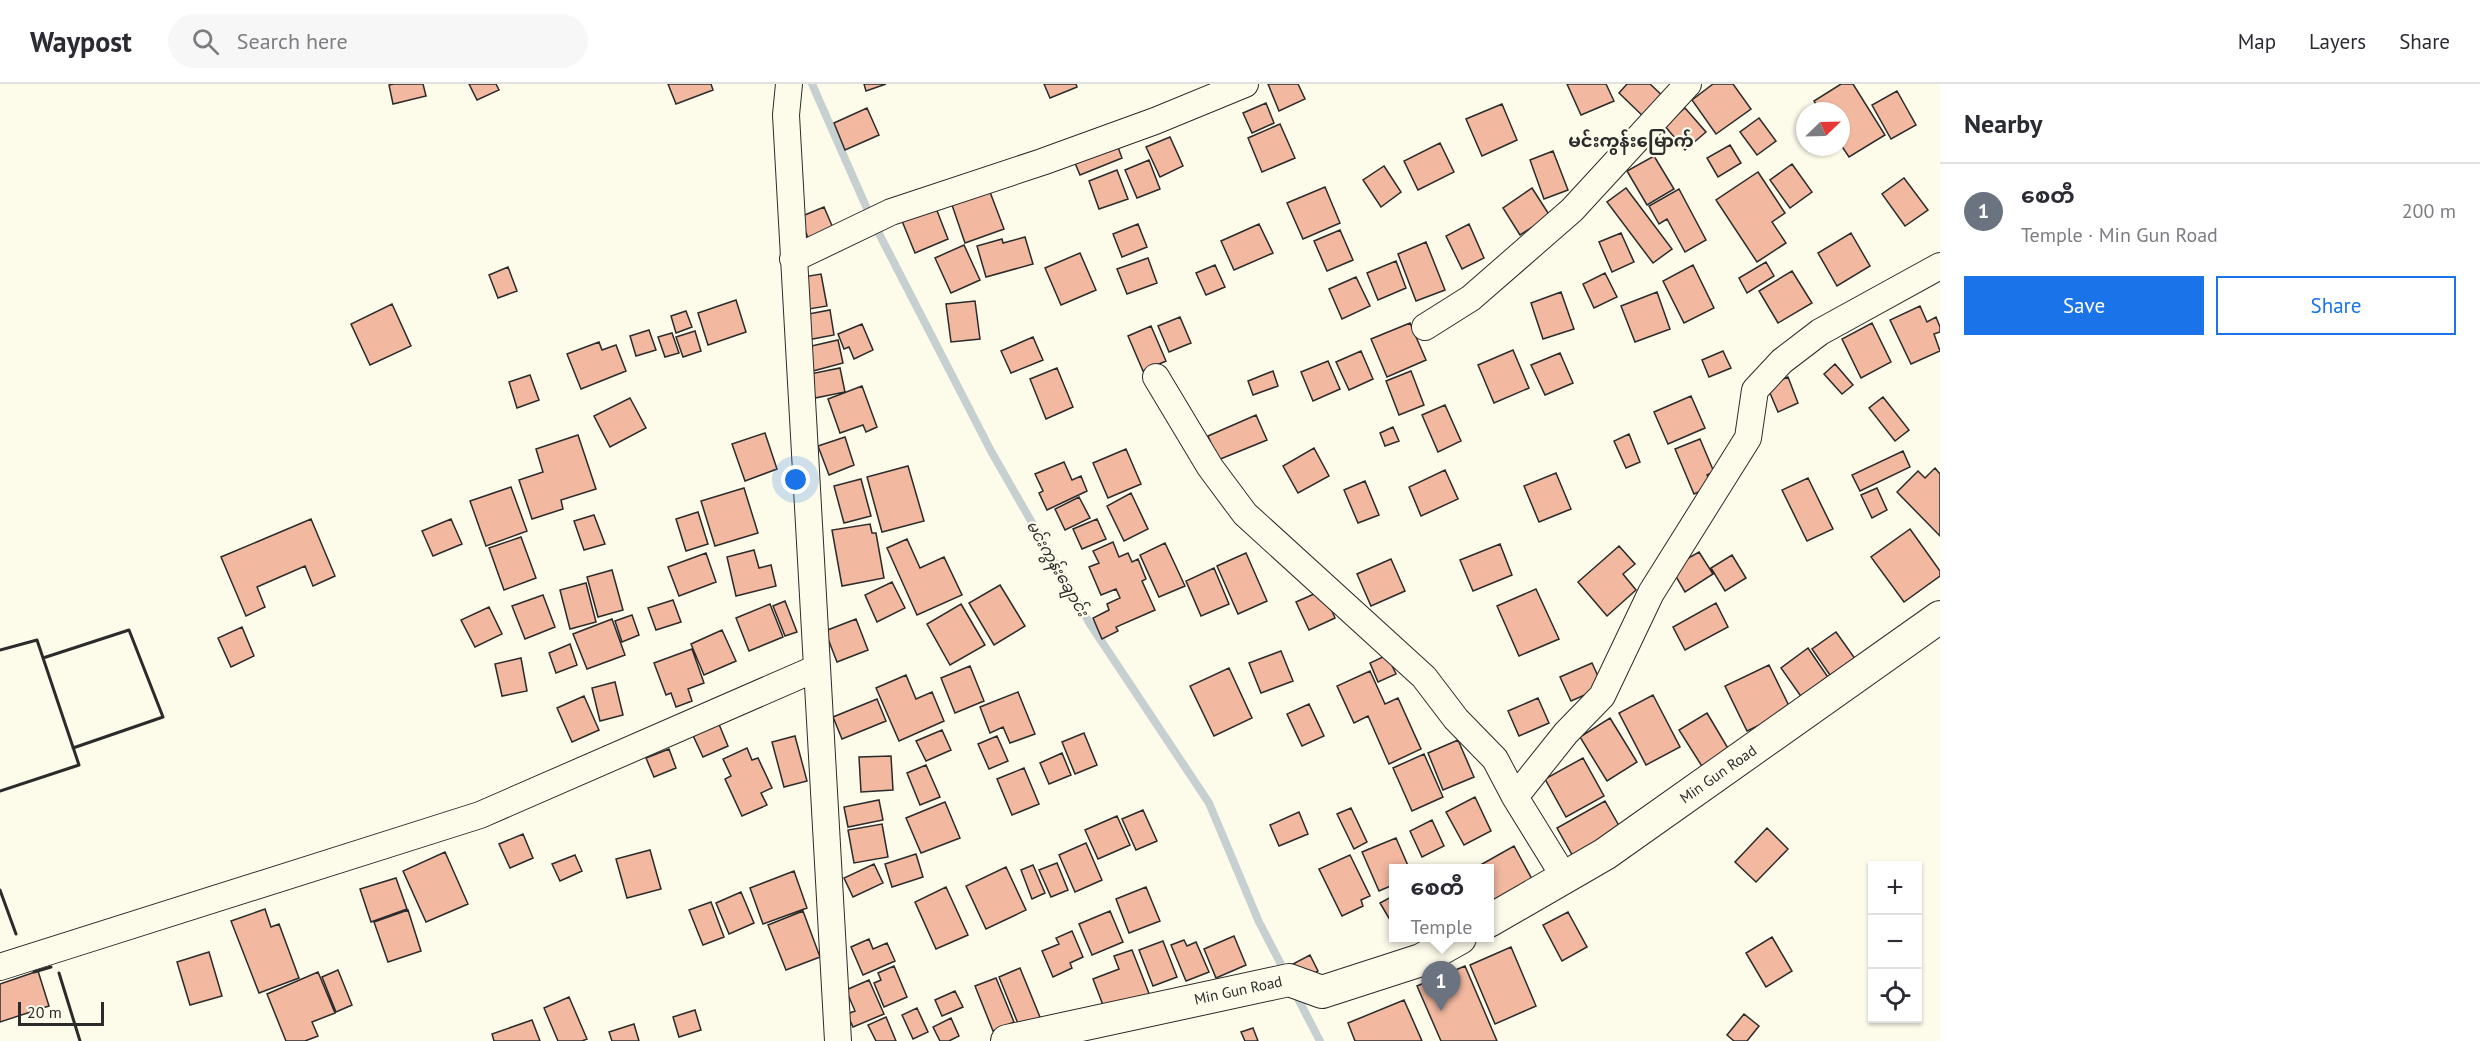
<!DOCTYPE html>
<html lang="en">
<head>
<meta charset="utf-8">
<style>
  body { margin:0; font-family:"PT Sans","Noto Sans Myanmar",sans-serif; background:#f7f7f7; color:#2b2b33 }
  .controls { position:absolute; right:18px; bottom:18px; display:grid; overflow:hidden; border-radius:0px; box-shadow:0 2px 4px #0004 }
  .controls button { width:54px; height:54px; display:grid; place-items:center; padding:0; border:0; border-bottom:2px solid #e1e1e2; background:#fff; color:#2b2b33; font:30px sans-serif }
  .compass { position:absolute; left:1796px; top:18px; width:54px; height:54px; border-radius:50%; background:#fff; box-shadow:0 2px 4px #0004; rotate:67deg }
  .scale { position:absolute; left:18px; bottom:15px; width:86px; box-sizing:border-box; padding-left:6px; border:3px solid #2b2b2b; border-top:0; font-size:16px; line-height:21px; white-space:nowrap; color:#2b2b2b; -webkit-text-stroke:4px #fdfbea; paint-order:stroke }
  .you { position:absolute; left:796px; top:396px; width:21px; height:21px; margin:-15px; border:4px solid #fff; border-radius:50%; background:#1a73e8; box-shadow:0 0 0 9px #1a73e833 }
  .badge { display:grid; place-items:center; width:39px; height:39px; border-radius:50%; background:#1a73e8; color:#fff; font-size:20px; font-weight:700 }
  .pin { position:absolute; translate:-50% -50px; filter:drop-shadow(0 2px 3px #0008) }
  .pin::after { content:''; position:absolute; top:32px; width:21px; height:18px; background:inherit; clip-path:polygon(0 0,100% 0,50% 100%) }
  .popup { position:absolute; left:1389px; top:780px; width:105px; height:78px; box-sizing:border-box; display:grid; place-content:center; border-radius:0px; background:#fff; filter:drop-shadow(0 2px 4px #0005); font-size:20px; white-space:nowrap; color:#7c7c81 }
  .popup b { font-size:22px; color:#2b2b33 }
  .popup::after { content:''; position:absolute; left:50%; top:100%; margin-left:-12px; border:12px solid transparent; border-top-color:#fff }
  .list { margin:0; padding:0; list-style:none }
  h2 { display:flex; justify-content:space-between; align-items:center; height:78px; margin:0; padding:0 24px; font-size:26px }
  h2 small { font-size:20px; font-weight:400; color:#7c7c81 }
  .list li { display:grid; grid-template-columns:39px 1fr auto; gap:18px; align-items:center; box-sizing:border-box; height:96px; padding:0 24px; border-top:2px solid #e1e1e2 }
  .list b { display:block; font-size:22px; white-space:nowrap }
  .list p { margin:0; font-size:20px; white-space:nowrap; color:#7c7c81 }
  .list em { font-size:20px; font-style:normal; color:#7c7c81 }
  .actions { display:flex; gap:12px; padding:18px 24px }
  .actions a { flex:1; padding:14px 0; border:2px solid #1a73e8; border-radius:0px; text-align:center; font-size:21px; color:#1a73e8 }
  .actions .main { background:#1a73e8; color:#fff }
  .icon { flex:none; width:33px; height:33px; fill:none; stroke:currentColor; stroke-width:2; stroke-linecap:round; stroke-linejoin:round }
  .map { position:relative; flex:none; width:1940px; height:957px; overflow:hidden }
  header { display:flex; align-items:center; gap:36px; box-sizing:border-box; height:84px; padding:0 30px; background:#fff; border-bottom:2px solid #e1e1e2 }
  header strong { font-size:28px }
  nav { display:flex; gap:33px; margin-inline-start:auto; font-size:21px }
  .search { width:420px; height:54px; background:#f7f7f7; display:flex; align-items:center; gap:15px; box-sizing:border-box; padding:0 21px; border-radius:33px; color:#7c7c81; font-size:22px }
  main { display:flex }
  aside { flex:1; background:#fff }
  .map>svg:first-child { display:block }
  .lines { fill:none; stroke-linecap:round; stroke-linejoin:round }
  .stream { stroke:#c7d0d0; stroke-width:8 }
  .building { fill:#f2b8a0; stroke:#2b2b2b; stroke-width:1.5 }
  .minor-casing { stroke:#2b2b2b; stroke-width:28 }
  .tertiary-casing { stroke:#2b2b2b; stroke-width:34 }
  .minor { stroke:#fdfbea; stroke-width:26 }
  .tertiary { stroke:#fdfbea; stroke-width:32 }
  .wall { stroke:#2b2b2b; stroke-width:3 }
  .labels { text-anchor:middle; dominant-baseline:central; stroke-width:4.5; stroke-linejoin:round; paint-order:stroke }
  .street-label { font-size:15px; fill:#2b2b2b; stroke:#fdfbea }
  .water-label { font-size:16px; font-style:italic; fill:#2b2b2b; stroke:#fdfbea }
  .quarter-label { font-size:18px; font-weight:bold; fill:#2b2b2b; stroke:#fdfbea }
</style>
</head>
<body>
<header>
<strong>Waypost</strong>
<div class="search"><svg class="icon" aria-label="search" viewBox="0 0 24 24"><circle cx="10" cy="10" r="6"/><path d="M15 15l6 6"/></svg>Search here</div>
<nav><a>Map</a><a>Layers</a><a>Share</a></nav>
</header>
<main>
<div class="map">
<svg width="1940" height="957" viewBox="0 0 1940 957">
  <rect width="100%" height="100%" fill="#fdfbea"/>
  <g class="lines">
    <path class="stream" d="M812,0L872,136L991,367L1090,540L1209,719L1259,838L1286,890
      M1294,907L1320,957"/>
  </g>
  <path class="building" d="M394,0H423L426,12L393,20L389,1Z
    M469,0H496L499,6L477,16Z
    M668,0H711L713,6L676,20Z
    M864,0H886L866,7Z
    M1044,0H1076L1077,3L1050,14Z
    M1268,0H1298L1305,15L1279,27Z
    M1567,0H1606L1614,17L1581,31Z
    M1627,0H1650L1667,16L1648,37L1619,9Z
    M1713,0H1733L1751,25L1716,50L1692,16Z
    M1841,0H1853L1885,51L1849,73L1841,61V27H1820L1814,17Z
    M1897,7L1916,41L1891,55L1872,21Z
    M1266,19L1274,39L1252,49L1243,29Z
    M1502,20L1517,56L1482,72L1466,35Z
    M867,24L879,51L845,66L834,39Z
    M1685,24L1706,48L1685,66L1664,41Z
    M1759,34L1776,57L1757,71L1740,48Z
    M1280,40L1295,74L1262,88L1248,54Z
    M1170,53L1183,82L1160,93L1146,63Z
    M1115,55L1122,74L1080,91L1072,72Z
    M1440,59L1454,88L1418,106L1404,77Z
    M1730,61L1741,79L1718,93L1707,74Z
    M1553,67L1568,106L1544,115L1530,76Z
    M1654,72L1674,105L1647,121L1627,87Z
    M1149,76L1160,105L1137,114L1125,86Z
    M1792,80L1812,108L1790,124L1770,96Z
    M1384,82L1401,108L1381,123L1363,96Z
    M1117,86L1128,115L1099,125L1089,97Z
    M1758,88L1785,129L1772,138L1786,159L1757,178L1716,116Z
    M1904,94L1928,126L1905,142L1882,110Z
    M1325,103L1340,139L1303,155L1287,119Z
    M1532,104L1550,132L1520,151L1503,124Z
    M1626,104L1672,165L1653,179L1607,118Z
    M1679,105L1706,156L1685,168L1667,135L1659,140L1649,122Z
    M990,108L1004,145L965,159L952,121Z
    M934,119L948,155L915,169L900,132Z
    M824,123L833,144L808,154L800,133Z
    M1138,140L1147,163L1122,173L1113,150Z
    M1259,140L1273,169L1234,186L1221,157Z
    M1469,140L1484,174L1462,185L1446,152Z
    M1340,146L1353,176L1327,187L1314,157Z
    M1621,149L1634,178L1612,188L1599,158Z
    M1851,149L1870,182L1837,202L1818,169Z
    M1025,153L1033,180L986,193L977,162L1002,155L1003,159Z
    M1426,158L1445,206L1416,217L1398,170Z
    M964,161L980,196L951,209L935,174Z
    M1080,169L1096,206L1061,221L1045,184Z
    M1148,174L1157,199L1127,210L1117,185Z
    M1396,177L1406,204L1378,216L1367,189Z
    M1766,178L1774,192L1747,209L1739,194Z
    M1215,181L1225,203L1206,211L1196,189Z
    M1693,181L1714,224L1684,239L1663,197Z
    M508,183L517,207L498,214L489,191Z
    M1792,187L1812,219L1778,239L1759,207Z
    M1605,189L1617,213L1594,224L1583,200Z
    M821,190L827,222L803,226L797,194Z
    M1356,193L1370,222L1342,235L1329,205Z
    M1561,208L1574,245L1543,255L1531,219Z
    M1657,208L1670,245L1635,258L1621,222Z
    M736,216L746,248L708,261L698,229Z
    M975,217L980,255L951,258L946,220Z
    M392,220L411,262L370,281L351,240Z
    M1920,222L1927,238L1936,233L1940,243V248L1934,250L1940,267L1911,280L1890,236Z
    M830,226L834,251L807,256L803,231Z
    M686,227L692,243L676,249L671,232Z
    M1180,233L1191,259L1169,268L1158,242Z
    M1410,239L1426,276L1387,293L1371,255Z
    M1872,239L1891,278L1861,294L1842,255Z
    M862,240L873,266L854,275L849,263L844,265L838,250Z
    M1151,242L1166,277L1143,287L1128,252Z
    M649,246L656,266L636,272L630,252Z
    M695,247L701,267L683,273L676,253Z
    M672,249L679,269L665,273L658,253Z
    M1033,253L1043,276L1011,289L1001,267Z
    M838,256L843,279L813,287L807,263Z
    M599,258L602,266L616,261L626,287L581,305L567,270Z
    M1513,266L1529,304L1494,319L1478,281Z
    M1361,267L1373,295L1349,306L1336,278Z
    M1723,267L1731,284L1709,293L1702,276Z
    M1560,269L1573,299L1545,311L1531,281Z
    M1328,277L1340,305L1313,317L1301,288Z
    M1835,280L1853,301L1842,310L1824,290Z
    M840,284L845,308L815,314L810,290Z
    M1057,284L1073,323L1046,335L1030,295Z
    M1273,287L1278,302L1253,311L1248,297Z
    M1411,287L1424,321L1399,331L1386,297Z
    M530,291L539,316L517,324L509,298Z
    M1788,293L1798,319L1778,328L1767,302Z
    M862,302L877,343L866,348L863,341L840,349L828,315Z
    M1691,312L1705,344L1668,360L1654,328Z
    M1883,313L1909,346L1895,357L1869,324Z
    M630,314L646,344L610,363L594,332Z
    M1445,321L1461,357L1438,368L1422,331Z
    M1256,331L1267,356L1218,376L1208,352Z
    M1393,343L1399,357L1385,362L1380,349Z
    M765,349L777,385L745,397L732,360Z
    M1629,350L1640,378L1626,384L1614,357Z
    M578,351L596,405L561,416L563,425L532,435L519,396L543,388L536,365Z
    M845,353L854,381L829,391L818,362Z
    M1700,355L1714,388L1707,391L1712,402L1694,410L1675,365Z
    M1314,364L1329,392L1298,409L1283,382Z
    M1126,365L1141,400L1108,414L1093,379Z
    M1903,367L1910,383L1860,407L1852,391Z
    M1064,378L1072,396L1081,392L1087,407L1047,426L1039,409L1043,407L1035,390Z
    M908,382L924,437L882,448L867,393Z
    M1935,384L1940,390V452L1897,408L1918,387L1925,394Z
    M1445,386L1458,415L1421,432L1409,403Z
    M1556,389L1571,425L1539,438L1524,402Z
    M1808,394L1833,445L1807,457L1782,406Z
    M861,395L871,432L844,439L834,402Z
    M1365,397L1379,431L1358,439L1344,406Z
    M511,403L527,447L486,462L470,417Z
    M744,404L758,449L715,462L701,417Z
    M1877,404L1887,426L1872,434L1861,411Z
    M1131,409L1148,445L1124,457L1107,422Z
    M1079,413L1090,434L1065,446L1055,425Z
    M698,428L708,460L686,467L676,435Z
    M594,431L605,460L584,466L574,437Z
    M311,435L335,492L313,502L305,482L257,503L265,523L246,532L221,473Z
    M451,435L462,460L433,472L422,447Z
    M1097,435L1106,455L1082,465L1073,445Z
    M870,440L872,449H876L884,494L842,502L832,446Z
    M1910,445L1940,487V492L1904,518L1871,473Z
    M521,453L536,494L504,506L489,464Z
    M907,455L920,484L944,473L962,511L917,531L887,464Z
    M1113,458L1119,473L1128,469L1132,478L1138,475L1146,495L1142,497L1155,526L1116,543L1118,547L1102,555L1093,534L1109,526L1107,520L1120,514L1116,505L1101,511L1089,483L1099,479L1093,467Z
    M1165,459L1185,502L1159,513L1140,471Z
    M1500,460L1512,491L1473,507L1460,476Z
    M1619,462L1635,480L1623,490L1636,506L1607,532L1578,498Z
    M754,466L759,484L771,481L776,502L736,512L727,473Z
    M1699,468L1713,490L1685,508L1671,484Z
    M706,469L716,498L679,512L668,483Z
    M1246,469L1267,517L1238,530L1217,482Z
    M1732,471L1746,494L1725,507L1711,484Z
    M1391,475L1405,507L1371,522L1357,490Z
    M1214,484L1229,520L1201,532L1186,497Z
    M612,486L623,526L598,533L587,493Z
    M892,498L905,524L877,538L865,511Z
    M586,499L596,538L570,545L560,506Z
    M1000,501L1025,542L994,561L969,519Z
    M1536,505L1559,555L1519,572L1497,522Z
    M1323,506L1335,534L1309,546L1296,518Z
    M543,511L555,543L525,555L512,522Z
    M673,516L681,538L656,546L648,524Z
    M785,517L797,548L785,552L773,522Z
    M1716,519L1728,543L1685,566L1673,543Z
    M770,520L783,553L749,567L736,534Z
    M961,520L985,561L950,581L927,540Z
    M489,523L502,550L475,563L461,536Z
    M632,531L639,551L622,558L615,537Z
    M612,535L625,571L587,585L573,550Z
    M856,535L868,566L837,578L825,547Z
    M242,543L254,572L231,583L218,554Z
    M722,546L736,577L704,591L691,560Z
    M1836,548L1856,576L1832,594L1812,565Z
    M570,560L577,581L556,589L549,569Z
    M1808,564L1834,602L1807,621L1781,584Z
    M692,565L704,599L688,605L692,617L676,623L671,609L666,611L654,579Z
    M1281,567L1293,597L1261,609L1249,579Z
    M1387,571L1396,590L1378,598L1370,579Z
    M521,574L527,607L502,612L495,580Z
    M1592,579L1603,603L1571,617L1560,593Z
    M1769,581L1791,626L1747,647L1725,602Z
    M970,582L984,617L955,629L941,594Z
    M1229,584L1252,634L1214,652L1190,602Z
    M1370,587L1385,620L1398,614L1421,665L1389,680L1368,632L1354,639L1337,602Z
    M906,591L916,615L932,608L944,637L899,657L876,604Z
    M615,598L623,631L600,637L592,604Z
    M1018,608L1035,650L1010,659L1003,643L990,649L980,623Z
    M1653,611L1680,663L1646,681L1619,629Z
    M584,612L599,646L572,658L557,624Z
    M1538,614L1549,639L1519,652L1508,627Z
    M877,615L886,637L842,655L833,633Z
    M1309,620L1324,652L1302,662L1287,630Z
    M1707,629L1732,671L1705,687L1679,646Z
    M716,633L728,662L703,673L690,645Z
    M1610,634L1637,678L1607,697L1580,653Z
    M942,646L951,666L926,677L916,657Z
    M1084,649L1097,681L1075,690L1062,658Z
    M795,652L807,697L784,703L772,658Z
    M997,652L1008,677L989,685L978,660Z
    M1458,656L1474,693L1443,706L1428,669Z
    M747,664L752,676L758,674L772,704L761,709L767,721L742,732L725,695L731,692L723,675Z
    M669,665L676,684L654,693L646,674Z
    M1062,669L1071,691L1049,700L1040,679Z
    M1424,670L1443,713L1412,727L1393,684Z
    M891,672L893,706L861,708L859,673Z
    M1583,674L1604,712L1566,733L1545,695Z
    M926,681L940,713L920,721L907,689Z
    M1024,684L1039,720L1012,731L997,695Z
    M1475,713L1491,747L1464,761L1446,728Z
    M879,716L883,736L848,743L844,723Z
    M1605,717L1622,747L1574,774L1557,744Z
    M945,718L960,754L921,769L906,734Z
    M1351,724L1367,758L1354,765L1337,730Z
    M1143,726L1157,757L1136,766L1122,735Z
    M1299,728L1308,750L1279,762L1270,741Z
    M1117,732L1130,761L1098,775L1085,746Z
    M1432,736L1444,762L1422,773L1410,747Z
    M882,740L888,773L854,779L848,746Z
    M1767,744L1788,765L1756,798L1735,778Z
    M523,750L533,774L510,784L499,760Z
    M1396,754L1409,784H1393V801L1379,807L1362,768Z
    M1086,759L1102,796L1075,808L1059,771Z
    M1514,762L1532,795L1489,819V784H1475Z
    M650,766L661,805L627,814L616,775Z
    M445,768L468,820L426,838L403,787Z
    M916,770L923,793L892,803L885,780Z
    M575,771L582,787L560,797L552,780Z
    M1350,771L1370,812L1361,816L1363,822L1342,832L1319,785Z
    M1057,779L1068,806L1051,813L1039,786Z
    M874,780L883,799L853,813L844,794Z
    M1033,781L1045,809L1032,815L1021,786Z
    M1006,783L1026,826L986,845L966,802Z
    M794,787L807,824L763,840L750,804Z
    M396,794L407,825L371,838L360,805Z
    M946,803L968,851L936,865L915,818Z
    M1146,803L1160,837L1129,849L1116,815Z
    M741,808L754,839L729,850L716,819Z
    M1393,812V841L1380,819Z
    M711,818L724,853L703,861L689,826Z
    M265,825L271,843L279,840L299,894L259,909L231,837Z
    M408,826L421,867L388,878L374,838Z
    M803,827L820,873L786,886L768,841Z
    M1110,827L1123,858L1092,871L1079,840Z
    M1568,828L1587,863L1562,877L1543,841Z
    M1072,847L1083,873L1070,879L1072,884L1053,893L1042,867L1059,860L1056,854Z
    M1234,852L1246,881L1216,894L1204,865Z
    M1772,853L1792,887L1766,903L1746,869Z
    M869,855L873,865L887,859L895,877L863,891L851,863Z
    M1184,856L1187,862L1196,858L1209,888L1186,897L1171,861Z
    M1163,857L1177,893L1153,902L1139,866Z
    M1511,863L1536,922L1495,940L1470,881Z
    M1132,866L1150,912L1106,929L1093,895L1119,885L1114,872Z
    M209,868L222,912L190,921L177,878Z
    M1310,871L1318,887L1300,898L1291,881Z
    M894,882L907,913L884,923L874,899L881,896L878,889Z
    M1465,882L1497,957H1441L1417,902Z
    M1020,884L1042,938L1021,947L999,893Z
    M338,886L352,921L336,928L322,893Z
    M38,887L49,922L0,938V900Z
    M318,888L335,929L312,938L318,952L305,957H286L267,910Z
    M996,894L1014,938L993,947L975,902Z
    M869,896L884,930L853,943L847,930L855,927L846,906Z
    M955,907L963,923L942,932L935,916Z
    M569,913L587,955L582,957H558L544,924Z
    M1404,916L1422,957H1355L1348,939Z
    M917,924L928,948L913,955L902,931Z
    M695,926L701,946L679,953L673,933Z
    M1744,930L1759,942L1747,957H1734L1727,951Z
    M886,933L896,957H876L868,941Z
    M951,934L959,952L949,957H940L933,943Z
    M532,936L540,957H494L492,950Z
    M634,940L639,957H612L609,948Z
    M1253,944L1258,957H1245L1241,948Z"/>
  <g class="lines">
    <g class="minor-casing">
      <path id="minor" d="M789,0L786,31L838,957
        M793,175L891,128L1042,78L1155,37L1245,0
        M1425,243L1471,214L1572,126L1688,0
        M1156,293L1210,383L1245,430L1424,593L1456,635L1495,675L1515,713
        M1565,794L1515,713L1566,649L1602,612L1651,509L1748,354L1755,306L1782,277L1820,248L1940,182
        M0,883L480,731L817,584"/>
    </g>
    <g class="tertiary-casing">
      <path id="tertiary" d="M1489,837L1605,770L1940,533
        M1007,957L1289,896L1322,908L1421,876L1460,854"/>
    </g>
    <use href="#minor" class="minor"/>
    <use href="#tertiary" class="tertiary"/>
    <path class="wall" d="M0,566L37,556L79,681L0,707
      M43,574L129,546L163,633L73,664
      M0,806L16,850
      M34,888L51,883
      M59,889L80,957"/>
  </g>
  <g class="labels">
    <g class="street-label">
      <text transform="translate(1718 690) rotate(-35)">Min Gun Road</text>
      <text transform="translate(1238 906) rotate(-12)">Min Gun Road</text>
    </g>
    <g class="water-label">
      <text transform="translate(1058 484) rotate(60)">မင်းကွန်းချောင်း</text>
    </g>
    <g class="quarter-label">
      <text x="1631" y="56">မင်းကွန်းမြောက်</text>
    </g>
  </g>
</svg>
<div class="controls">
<button>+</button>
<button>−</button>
<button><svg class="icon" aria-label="locate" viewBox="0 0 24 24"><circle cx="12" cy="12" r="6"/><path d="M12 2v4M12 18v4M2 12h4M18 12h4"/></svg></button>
</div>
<svg class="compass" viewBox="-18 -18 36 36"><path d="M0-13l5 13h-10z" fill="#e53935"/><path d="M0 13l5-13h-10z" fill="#7c7c81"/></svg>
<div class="scale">20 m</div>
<div class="you"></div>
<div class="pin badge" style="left:1441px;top:927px;background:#6b7280">1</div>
<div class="popup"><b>စေတီ</b>Temple</div>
</div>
<aside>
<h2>Nearby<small></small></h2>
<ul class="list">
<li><span class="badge" style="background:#6b7280">1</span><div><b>စေတီ</b><p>Temple · Min Gun Road</p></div><em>200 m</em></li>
</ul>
<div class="actions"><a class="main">Save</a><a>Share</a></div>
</aside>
</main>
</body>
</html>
